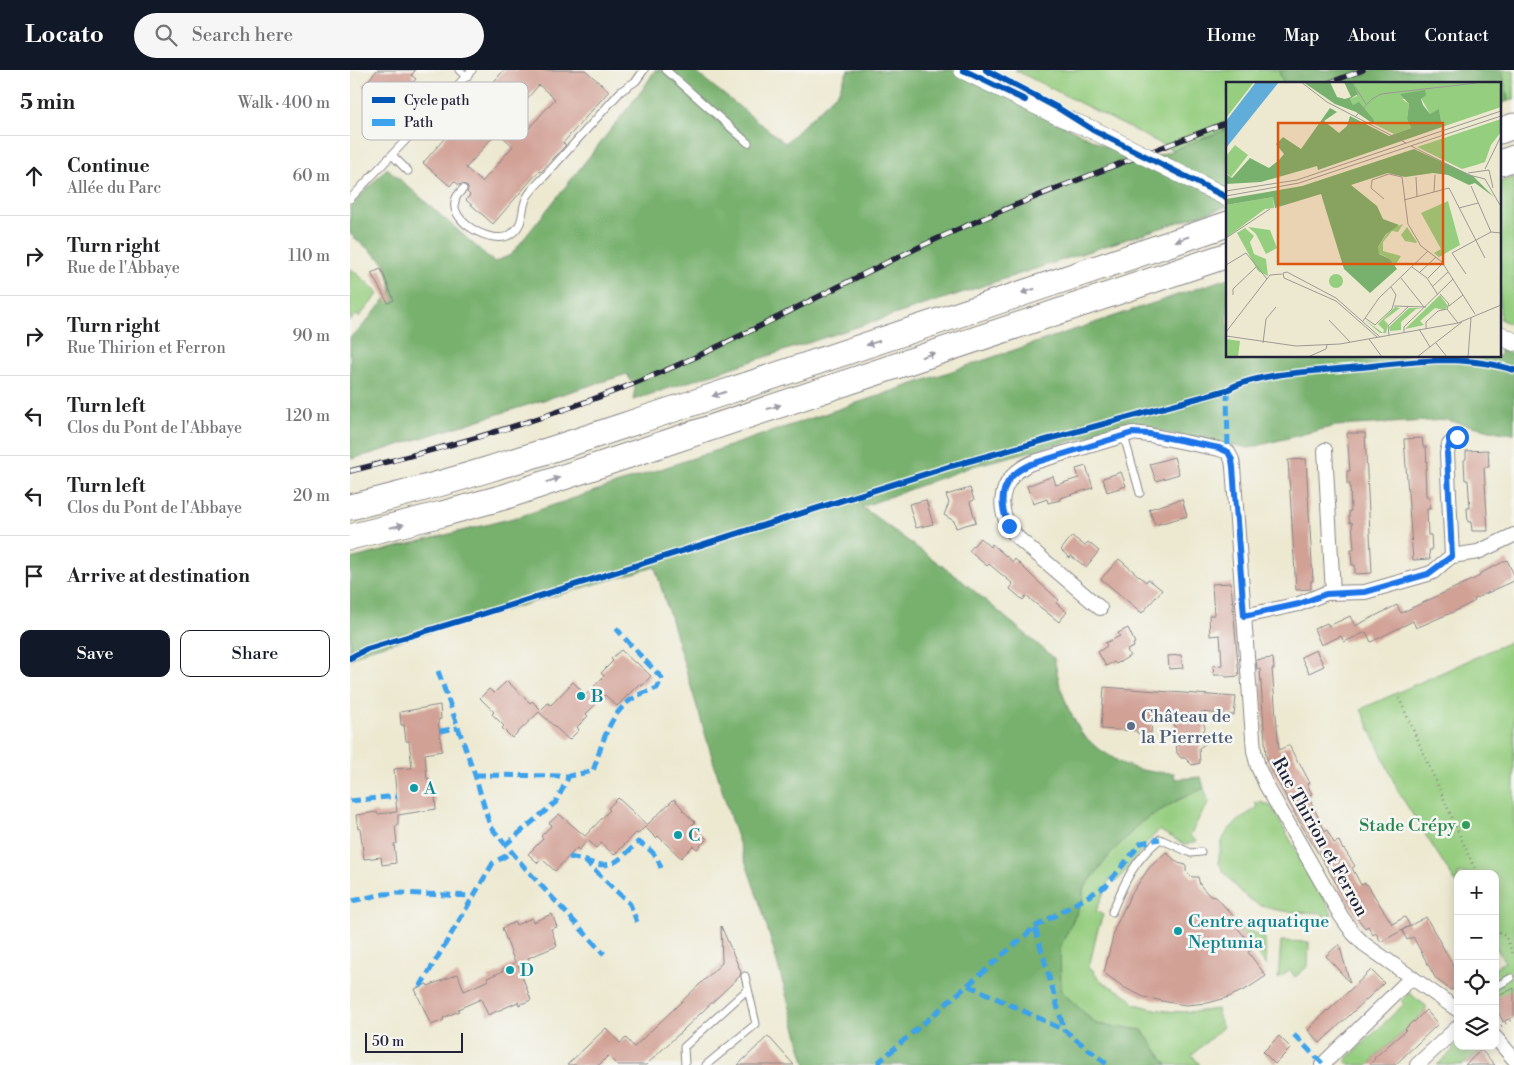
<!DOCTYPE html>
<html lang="en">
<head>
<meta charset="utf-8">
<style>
  body { margin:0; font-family:"Libre Bodoni",serif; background:#f6f6f6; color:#202124 }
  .controls { position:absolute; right:15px; bottom:15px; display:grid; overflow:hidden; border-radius:10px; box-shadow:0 2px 12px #0003 }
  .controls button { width:45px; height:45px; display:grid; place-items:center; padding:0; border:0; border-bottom:1px solid #e0e0e0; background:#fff; color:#202124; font:25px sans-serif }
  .scale { position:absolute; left:15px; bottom:12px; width:98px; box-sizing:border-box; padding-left:5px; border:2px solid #22223b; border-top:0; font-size:14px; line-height:18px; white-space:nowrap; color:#22223b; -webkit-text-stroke:4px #f6f6f2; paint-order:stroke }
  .stop { position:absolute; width:15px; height:15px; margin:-11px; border:4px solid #1a73e8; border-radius:50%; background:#fff }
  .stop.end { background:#1a73e8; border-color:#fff; box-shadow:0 1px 5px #0008 }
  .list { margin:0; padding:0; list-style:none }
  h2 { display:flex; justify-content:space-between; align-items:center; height:65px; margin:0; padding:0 20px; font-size:21px }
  h2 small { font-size:16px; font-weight:400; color:#757577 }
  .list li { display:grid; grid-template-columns:32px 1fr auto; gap:15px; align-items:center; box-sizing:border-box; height:80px; padding:0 20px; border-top:1px solid #e0e0e0 }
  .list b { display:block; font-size:19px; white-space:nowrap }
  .list p { margin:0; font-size:16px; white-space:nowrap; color:#757577 }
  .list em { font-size:16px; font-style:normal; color:#757577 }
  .actions { display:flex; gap:10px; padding:15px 20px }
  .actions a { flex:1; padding:11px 0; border:1px solid #111827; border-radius:10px; text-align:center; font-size:18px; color:#111827 }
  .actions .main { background:#111827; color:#fff }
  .icon { flex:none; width:28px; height:28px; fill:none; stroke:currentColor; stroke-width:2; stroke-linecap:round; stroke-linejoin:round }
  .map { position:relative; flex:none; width:1164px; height:995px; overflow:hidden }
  header { display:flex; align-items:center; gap:30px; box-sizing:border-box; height:70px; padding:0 25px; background:#111827; color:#fff }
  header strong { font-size:24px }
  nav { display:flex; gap:28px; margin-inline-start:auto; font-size:18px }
  .search { width:350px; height:45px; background:#f6f6f6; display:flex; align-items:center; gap:12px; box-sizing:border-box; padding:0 18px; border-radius:28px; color:#757577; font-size:19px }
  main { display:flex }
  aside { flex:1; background:#fff }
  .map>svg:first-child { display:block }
  .green { fill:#96ce80; stroke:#5c785e }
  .forest { fill:#78b16e; stroke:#4d6a54 }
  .building { fill:#d2a196; fill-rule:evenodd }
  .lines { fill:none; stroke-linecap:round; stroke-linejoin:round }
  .service-casing { stroke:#888686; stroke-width:9 }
  .minor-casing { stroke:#888686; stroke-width:16 }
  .tertiary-casing { stroke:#888686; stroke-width:19 }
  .motorway-casing { stroke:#888686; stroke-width:27 }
  .path { stroke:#888686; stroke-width:2.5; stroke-dasharray:1 4; stroke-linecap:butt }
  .service { stroke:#fff; stroke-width:7 }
  .minor { stroke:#fff; stroke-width:14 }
  .tertiary { stroke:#fff; stroke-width:18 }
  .motorway { stroke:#fff; stroke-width:25 }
  .rail-casing { stroke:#22223b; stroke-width:5.5 }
  .rail { stroke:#f6f6f2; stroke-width:4; stroke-dasharray:11; stroke-linecap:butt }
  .tertiary-bridge-casing { stroke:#888686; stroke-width:19; stroke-linecap:butt }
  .tertiary-bridge { stroke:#fff; stroke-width:18 }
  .quiet { stroke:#3ea2ec; stroke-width:5; stroke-dasharray:10 5; stroke-linecap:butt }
  .cycleway-casing { stroke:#f6f6f2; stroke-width:9 }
  .cycleway { stroke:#0057b8; stroke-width:6 }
  .oneway { fill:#9c9ca7 }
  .route { stroke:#1a73e8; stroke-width:6 }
  .culture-dot { fill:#0f9aa8; stroke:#f6f6f2; stroke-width:2 }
  .service-dot { fill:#5c6f8a; stroke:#f6f6f2; stroke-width:2 }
  .leisure-dot { fill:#2e9e5b; stroke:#f6f6f2; stroke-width:2 }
  .labels { text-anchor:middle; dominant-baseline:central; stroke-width:5; stroke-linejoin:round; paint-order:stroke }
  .culture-label { font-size:18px; fill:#0d838f; stroke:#f6f6f2; text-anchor:start }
  .service-label { font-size:18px; fill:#4e5e75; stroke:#f6f6f2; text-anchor:start }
  .leisure-label { font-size:18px; fill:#27864d; stroke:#f6f6f2; text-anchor:end }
  .street-label { font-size:18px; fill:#22223b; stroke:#f6f6f2 }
  .inset-road { fill:none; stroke:#9c9995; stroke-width:1 }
  .view { fill:#de560e; fill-opacity:0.15; stroke:#de560e; stroke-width:2.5 }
  .inset-edge { fill:none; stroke:#22223b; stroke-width:2.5 }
  .key { fill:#f6f6f2; stroke:#b6b6bb; stroke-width:1 }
  .key-label { font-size:14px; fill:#22223b }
</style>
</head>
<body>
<header>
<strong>Locato</strong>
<div class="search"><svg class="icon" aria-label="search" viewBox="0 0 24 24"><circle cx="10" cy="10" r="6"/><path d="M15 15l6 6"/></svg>Search here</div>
<nav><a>Home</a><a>Map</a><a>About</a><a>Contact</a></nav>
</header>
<main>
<aside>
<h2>5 min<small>Walk · 400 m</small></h2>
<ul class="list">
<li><svg class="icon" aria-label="ahead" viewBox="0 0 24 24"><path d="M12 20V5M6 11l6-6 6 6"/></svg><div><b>Continue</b><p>Allée du Parc</p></div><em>60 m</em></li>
<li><svg class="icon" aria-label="right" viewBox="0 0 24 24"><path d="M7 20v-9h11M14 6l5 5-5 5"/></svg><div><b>Turn right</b><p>Rue de l'Abbaye</p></div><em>110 m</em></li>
<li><svg class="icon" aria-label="right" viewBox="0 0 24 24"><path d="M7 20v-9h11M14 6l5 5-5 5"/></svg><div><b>Turn right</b><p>Rue Thirion et Ferron</p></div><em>90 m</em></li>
<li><svg class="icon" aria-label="left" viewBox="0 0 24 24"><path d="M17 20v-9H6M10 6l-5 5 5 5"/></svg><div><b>Turn left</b><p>Clos du Pont de l'Abbaye</p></div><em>120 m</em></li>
<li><svg class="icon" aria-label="left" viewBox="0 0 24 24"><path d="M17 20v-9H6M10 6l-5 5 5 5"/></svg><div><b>Turn left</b><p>Clos du Pont de l'Abbaye</p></div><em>20 m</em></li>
<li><svg class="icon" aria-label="arrive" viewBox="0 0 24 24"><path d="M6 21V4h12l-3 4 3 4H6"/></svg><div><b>Arrive at destination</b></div></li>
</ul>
<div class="actions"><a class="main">Save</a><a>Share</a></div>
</aside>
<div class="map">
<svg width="1164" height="995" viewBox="0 0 1164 995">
  <rect width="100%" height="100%" fill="#f6f6f2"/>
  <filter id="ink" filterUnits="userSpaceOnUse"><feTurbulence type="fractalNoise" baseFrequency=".02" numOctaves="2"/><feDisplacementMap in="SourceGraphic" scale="10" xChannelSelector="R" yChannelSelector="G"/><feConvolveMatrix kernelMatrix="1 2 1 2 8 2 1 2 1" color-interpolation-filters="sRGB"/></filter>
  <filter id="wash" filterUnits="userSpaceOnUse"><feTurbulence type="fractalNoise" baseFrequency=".0096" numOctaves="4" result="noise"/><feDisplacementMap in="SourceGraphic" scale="20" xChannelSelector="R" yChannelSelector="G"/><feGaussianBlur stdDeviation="1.12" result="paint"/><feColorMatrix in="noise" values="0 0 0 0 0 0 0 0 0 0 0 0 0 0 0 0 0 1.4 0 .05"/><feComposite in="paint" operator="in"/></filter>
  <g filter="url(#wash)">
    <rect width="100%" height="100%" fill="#ede9d1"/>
    <path class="green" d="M665,0H928L934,14H878V59L823,80Z
      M1152,0H1164V29L1158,31Z
      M1164,107V256L1150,249V112Z
      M0,198L29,223L9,247L6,245L0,251Z
      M1164,570V934L1145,945V897L1155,892L1145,876V804H1108V816L1049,723L1011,639Z
      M854,718L859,733L849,748L840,766L847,771L835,775L809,760L798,772L768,810L760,808L746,841L753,845L747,862L739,898L743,900C748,917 777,919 783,933C812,943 836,944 867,939L870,953L873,957L842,985L850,995H817L792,960L746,954L711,921L710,877L733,830V820L762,782L791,752L828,730Z
      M910,732L921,736L982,843L977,850H973V843C953,842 930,843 912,836C900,831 890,822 882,812C878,806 872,801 869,793C868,790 869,786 870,782C871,760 891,748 908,737L905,734Z
      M889,856L915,868L916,896L887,857Z
      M931,871L959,872L958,896L945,907L940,900L928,909Z
      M1059,923L1076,936V940L1064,952H1063L1055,959L1056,960L1024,988L1025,989L1019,995H1000L996,990L1054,934L1051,931Z
      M1108,963V976H1128L1131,980L1113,995H1087L1103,980L1104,966Z"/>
    <path class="forest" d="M305,0H343L435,73L488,22L498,0H603L789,93L878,59V136L283,330L285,318L277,304L20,384L0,389V267L9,260L42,221L35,193L0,164V137L37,98L144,192L161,185L293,19Z
      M928,0H1152L1158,31L1150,34V14H934Z
      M878,208V286H1150V278L1164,285V363H1153L1096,350L985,356L899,378L781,356L623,396L512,437L610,509L704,588L710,616L718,638L732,664L746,677L771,693L787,699L803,702L824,703L825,709L851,707L854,718L828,730L791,752L762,782L733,819V829L710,877L711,921L746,954L792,960L817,995H456L413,843L381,750L305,497L17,580L0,589V489L171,446Z"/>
    <g id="blocks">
      <path class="building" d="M27,0H66L61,5L66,9L54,22L59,25L51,34L47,30L35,44L26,36L30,31L13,16Z
        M154,0H235L259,21L213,73L216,75L191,102L189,101L143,154L116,130L120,125L117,122L118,118L116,115L112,114L109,115L104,111L100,116L73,93ZM189,15L205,29L171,67L155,54ZM147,62L163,76L132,112L116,98Z
        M31,199L44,230L38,233L21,203Z
        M997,363H1015L1022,503L1005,504V495H1002L1001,480H1004L1002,452L1000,453L999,446V441H1001L1000,414H997V401H1000Z
        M1072,368L1073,377H1076L1077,399H1075L1076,426H1079L1080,439H1077L1078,465H1081L1082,480H1079L1080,489L1063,490L1054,369Z
        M1138,380L1139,397H1134L1138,461H1122L1121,452H1118L1117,438H1120L1118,410H1115L1114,390L1116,389V381Z
        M824,387L829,404L806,411L800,394Z
        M956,389L963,511H961V519L946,520L938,390Z
        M736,396L743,418L710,428V430L698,433L697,429L683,434L677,416L703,406L706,415L729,408L726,399Z
        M771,402L776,416L757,422L753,408Z
        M620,418L624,430L620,432L626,452L606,458L604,451L594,445L599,433L596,425Z
        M832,429L837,446L805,455L799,439Z
        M576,430L583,454L566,458L559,434Z
        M722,466L735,476L738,472L749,481L736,497L721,486L720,488L711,480Z
        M630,468L640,477L642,474L663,492L665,489L682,506L709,530L706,533L717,542L709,552L676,526L673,530L660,519L663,514L639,494L637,496L619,481Z
        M769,489L796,512L798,509L812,520L792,543L751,509Z
        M1157,490L1164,505V511L1124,529L1125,531L1103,542L1066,558L1063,551L1021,572L1016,562L994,572L991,566L971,575L964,559L977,553L979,556L1000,546L1005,556L1047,535L1051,543L1130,506L1129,504Z
        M881,513L889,606L876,607L875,605H864L863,596L872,595L870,565L860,566L859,545H864L862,514Z
        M778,558L785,573L783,574L784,577L777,580L780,586L766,594L764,592L756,596L748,582L757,576L755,573L770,566L768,563Z
        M271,580L285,593L286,592L301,606L292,616L289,614L267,636L255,625L236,644L238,646L227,657L229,660L219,670L189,642L162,668L152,658L154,656L142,644L144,642L130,628L139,619L144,623L157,611L180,633L182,631L191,640L198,633L201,635L223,612L236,625L254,606L251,603L263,591L261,589Z
        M966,580L974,596L959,603L951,587Z
        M831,585L833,598L819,599L818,586Z
        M923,588L924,599H922L929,680L939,675L948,693L949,692L960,713L957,714L962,724L958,726L975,761L977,760L984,773L989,771L993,780L994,779L1005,796L1002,798L1011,815L1015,813L1016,815L1017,814L1042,854L1055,847L1060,856L1031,872L1026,863L1023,865L1018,856L1015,858L1005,845L946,746L920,696L916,686L910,599H907L906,590Z
        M754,617L886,627L884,645L850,642L855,658L852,664L858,672L849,678L850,693L842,695L835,688H831L827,683L824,652L802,650L801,664L787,663V661L751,659Z
        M90,635L91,649L88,650L92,681L75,684L77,709H80L82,726H85L86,739L48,745V756H45L47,773L44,774L46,793L32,795L31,787L14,789L10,758L8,759L6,745L27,742V744L47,742L46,732L47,731L44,699L62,698L59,671H56L54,655H51L50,642Z
        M268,728L297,755L324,729L333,739L332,740L345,752L342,755L357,769L347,779L343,776L331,788L308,766L306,768L295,757L288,764L286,763L264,785L251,773L246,778L238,770L229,780L227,778L205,801L192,789L188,793L178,784L193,769L191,766L202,755L199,753L209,744L235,766L260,740L258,738Z
        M816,782L828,793L836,795V801L842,807H848L850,815L860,826L866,827L884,847L881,850L904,878L898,882L916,906L898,918L879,927L858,933L836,935L817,932L794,927L775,918L754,903L765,858L780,826L799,798Z
        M202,844L207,857L201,859L207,876L178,888L179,891L168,895L181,930L169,935L168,932L138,945L131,929L108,939L109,941L93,948L94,950L81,955L65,919L77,914L78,916L108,904L114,921L139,910L137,908L153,901L152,899L165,893L152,858L165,852L166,855L182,848L183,852Z
        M1076,847L1108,904V917L1101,920L1086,909L1063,867L1057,870L1052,860Z
        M371,856L391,902L390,906L296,995H267L258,986L249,995H217L256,958L270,973L276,968L284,977L372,893Z
        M989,874L1000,913L976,886Z
        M1021,900L1034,913L970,973L958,960L977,940L978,941Z
        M1164,918V946L1153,952L1149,943L1145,945V928Z
        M1076,940L1088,954L1045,995H1019L1025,989L1024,988L1056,960L1055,959L1063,951L1064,952Z
        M418,966L444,995H388Z
        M929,966L941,978L925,994L913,982Z
        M1131,980L1145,995H1115Z"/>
    </g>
  </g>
  <g filter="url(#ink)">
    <use href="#blocks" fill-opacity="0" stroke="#888686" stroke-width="1"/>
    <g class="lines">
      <g class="service-casing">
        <path id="service" d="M109,0L117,7
          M316,0L398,73
          M42,85L58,101
          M113,119C111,121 107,125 106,128C96,151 144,177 161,164C176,153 170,140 177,127C181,119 196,106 202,98C225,72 248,47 271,21L286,11L294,0
          M0,129L122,0
          M774,366L790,423
          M762,842C774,813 784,790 810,769L841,783L851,782
          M1145,917L1161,908
          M335,995L334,977L398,919
          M356,995L406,954L395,906"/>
      </g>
      <g class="minor-casing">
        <path id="minor" d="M975,380L983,523
          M1102,486L1097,383L1099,375L1107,367
          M750,538L668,468C644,442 647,409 681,393L782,363L799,365L869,379L878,382L882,390L883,397L904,681L908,697L916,715L991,846L1003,863L1014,874L1108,940
          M894,546L949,534L976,523L1015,522L1078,504L1083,502L1093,493L1102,486L1128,482L1164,465
          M1145,967L1164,989
          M972,995L1062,907
          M1067,995L1108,957"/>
      </g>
      <g class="tertiary-casing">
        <path id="tertiary" d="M613,0L706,45L743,60
          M1150,265L1164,272"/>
      </g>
      <g class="motorway-casing">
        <path id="motorway" d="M1150,61L1164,56
          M1150,93L1164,88
          M0,437C121,409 237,367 355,329C529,271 704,213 878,154
          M0,467L92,444L154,427L878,185"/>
      </g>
      <path class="path" d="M1049,628L1127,804
        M1145,859L1156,867L1164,887
        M1151,956L1164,948"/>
      <use href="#service" class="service"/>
      <use href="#minor" class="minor"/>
      <use href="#tertiary" class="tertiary"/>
      <use href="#motorway" class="motorway"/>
      <g class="rail-casing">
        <path id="rail" d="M976,14L1013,0
          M0,401C109,375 218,343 321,298C413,258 500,208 591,167C685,125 782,89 878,52"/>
      </g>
      <use href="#rail" class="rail"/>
      <g class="tertiary-bridge-casing">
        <path id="tertiary-bridge" d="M743,60L878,128"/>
      </g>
      <use href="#tertiary-bridge" class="tertiary-bridge"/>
      <path class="quiet" d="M877,320L878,382
        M88,601L125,705L140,756L176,799L254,884
        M90,661L108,658
        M125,705L219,706L243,701C252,675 259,642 285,627C291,623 300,621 307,618L312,608L285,580L266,558
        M0,731L47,726
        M155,775L206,732L219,706
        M219,787L234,790L280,834L287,852
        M234,790C262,802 269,790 288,772C300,778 307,785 311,798
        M2,831L34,824L47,823L122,826
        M685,857L756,816L791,773L810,769
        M618,915L714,960
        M70,917L143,793L161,783
        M944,965L973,994
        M530,995V991L685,857L714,960L758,995"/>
      <g class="cycleway-casing">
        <path id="cycleway" d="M613,0L675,30
          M636,0L708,38L743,60L878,128
          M0,588L17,579L126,546L601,396L877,320C905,303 967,301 1000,298C1033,295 1067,290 1100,290C1122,291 1143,293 1164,300"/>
      </g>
      <use href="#cycleway" class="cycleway"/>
    </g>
    <defs><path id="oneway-solid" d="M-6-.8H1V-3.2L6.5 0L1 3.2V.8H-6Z" transform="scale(1.25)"/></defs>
    <g class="oneway">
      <use href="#oneway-solid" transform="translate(832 169) rotate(161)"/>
      <use href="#oneway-solid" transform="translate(678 221) rotate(162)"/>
      <use href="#oneway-solid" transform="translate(523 273) rotate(162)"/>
      <use href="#oneway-solid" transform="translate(578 285) rotate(-18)"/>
      <use href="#oneway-solid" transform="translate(369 324) rotate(162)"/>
      <use href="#oneway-solid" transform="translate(424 337) rotate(-18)"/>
      <use href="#oneway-solid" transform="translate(203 410) rotate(-18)"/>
      <use href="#oneway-solid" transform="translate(47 456) rotate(-14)"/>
    </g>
  </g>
  <g class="lines" filter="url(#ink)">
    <path class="route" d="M659,456C646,429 652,406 681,394L782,363L799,364L869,378L878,382L882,390L883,397L894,546L949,534L976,524L1015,522L1078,504L1102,486L1097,383L1099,375L1107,367"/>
  </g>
  <g class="culture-dot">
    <circle cx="231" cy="626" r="5"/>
    <circle cx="64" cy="718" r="5"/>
    <circle cx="328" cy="765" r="5"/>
    <circle cx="828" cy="861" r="5"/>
    <circle cx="160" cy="900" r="5"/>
  </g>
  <circle class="service-dot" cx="781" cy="656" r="5"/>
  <circle class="leisure-dot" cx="1116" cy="755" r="5"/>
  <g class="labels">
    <g class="culture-label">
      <text x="241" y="626">B</text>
      <text x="74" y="718">A</text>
      <text x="338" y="765">C</text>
      <text x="838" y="851">Centre aquatique<tspan x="838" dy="21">Neptunia</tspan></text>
      <text x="170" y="900">D</text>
    </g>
    <g class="service-label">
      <text x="791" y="646">Château de<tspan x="791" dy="21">la Pierrette</tspan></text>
    </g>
    <g class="leisure-label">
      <text x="1106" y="755">Stade Crépy</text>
    </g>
    <g class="street-label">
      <text transform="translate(970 767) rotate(61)">Rue Thirion et Ferron</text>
    </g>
  </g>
  <g transform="translate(876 12)">
    <rect width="275" height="275" fill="#ede9d1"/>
    <path d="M0,0H28L0,36ZM126,0H275V25L216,45L213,28L204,32L195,16L176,17L183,22L181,37L185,46L168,52L146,41L149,39L133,21L127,24L124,17L131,14ZM275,37V50L265,63L259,80L250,83L236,87L191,65ZM9,63L22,73L5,95L0,91V74ZM47,115L48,126L39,127L0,156V123ZM222,119L234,163L213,175L208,171L215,167L195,131ZM177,142L172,150L166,149L157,160V169L175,174L169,184L164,177L152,171V165L164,147ZM22,145L44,148L51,166L40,172L30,152ZM181,145L191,160L190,161L179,159L175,153ZM19,146L28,154L24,160L28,172L40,177L42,194L32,189L11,151ZM103 199a7 7 0 1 1 14 0a7 7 0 1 1-14 0ZM214,213L222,224L218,228L209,226L194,239L198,243L179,247ZM169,225L174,226L158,238L162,242L160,251H154L139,238L157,251L158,248L152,242ZM183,226H195L190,227L175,240V248L164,249L163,245ZM0,257L14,259L12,275H0Z" fill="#96ce80"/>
    <path d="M77,0H104L111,15L119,17L125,15L118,0H126L132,12L124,17L127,23L133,20L149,39L146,41L130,30L109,22ZM199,8L200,13L195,17L197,23L204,32L213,27L216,45L92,88L91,84L35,100L0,102V92L6,96L24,76L43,86L53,78L58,72L50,62L57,55L75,67L104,26L111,30L98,39L113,51L121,44L124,34L163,54L185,46L181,37L183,22L174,12ZM188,67L247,94L268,115L249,101L243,103L222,93L207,91L179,95L162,91L125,103L151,124L157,137L173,143L160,152L152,165L153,172L164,177L171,187L144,211L118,187L95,112L49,126L47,115L0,123V117L76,104Z" fill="#78b16e"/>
    <path d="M30,0H53L0,66V39Z" fill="#60add9"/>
    <path class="inset-road" d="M75,0L101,20L180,61M126,0L140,22M129,35L146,17L155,12L250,1M185,64L243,93L259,97L274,123M259,87L275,54M242,91L263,88L267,106M190,95L191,115M245,104L265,150M0,109L71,98L275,29M208,110L209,93M0,114L73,101L275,34M158,117L145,106L146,98L163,92L176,95L182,142L195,164L216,180L249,232M178,118L223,106L259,176M233,126L252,121M0,156L44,127M0,183L20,171L41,197M186,185L201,196L212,213M194,190L210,175M240,192L226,171L265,150L275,151M175,196L198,225M202,196L217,181M207,204L222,190M214,212L223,222L221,227M7,213V207L30,185M168,224L200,225M223,224L237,213M221,227L232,241M139,236L149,243L166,227L170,213L165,205M103,238L124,260M137,239L153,216L202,169M193,247L204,265M200,247V240L212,229L221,227M0,250L44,193L56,192M178,250V245L227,197M163,253L162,244L182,225M0,254L70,264L114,262L232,241L275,223M151,255L110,219L58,196L57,191L61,190L110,216L154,255M143,257L156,275M37,261L40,237L50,225M210,261L221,275M82,275L100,267L101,263M191,275L236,240M242,275L245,236"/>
    <path class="view" d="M52,41H217V182H52Z"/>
    <rect width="275" height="275" class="inset-edge"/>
  </g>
  <rect x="12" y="12" width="166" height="58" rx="8" class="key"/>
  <rect x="22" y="27" width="23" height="6" fill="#0057b8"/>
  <rect x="22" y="49" width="23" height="7" fill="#3ea2ec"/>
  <g class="key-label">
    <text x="54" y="35">Cycle path</text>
    <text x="54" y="57">Path</text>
  </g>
</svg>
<div class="controls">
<button>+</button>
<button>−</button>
<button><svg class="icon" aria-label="locate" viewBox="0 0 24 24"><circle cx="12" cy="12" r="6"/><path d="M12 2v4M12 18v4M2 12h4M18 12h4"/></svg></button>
<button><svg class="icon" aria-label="layers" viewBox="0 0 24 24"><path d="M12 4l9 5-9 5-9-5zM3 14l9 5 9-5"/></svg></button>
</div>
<div class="scale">50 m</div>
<div class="stop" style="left:1107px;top:367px"></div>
<div class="stop end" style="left:659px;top:456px"></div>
</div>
</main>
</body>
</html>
